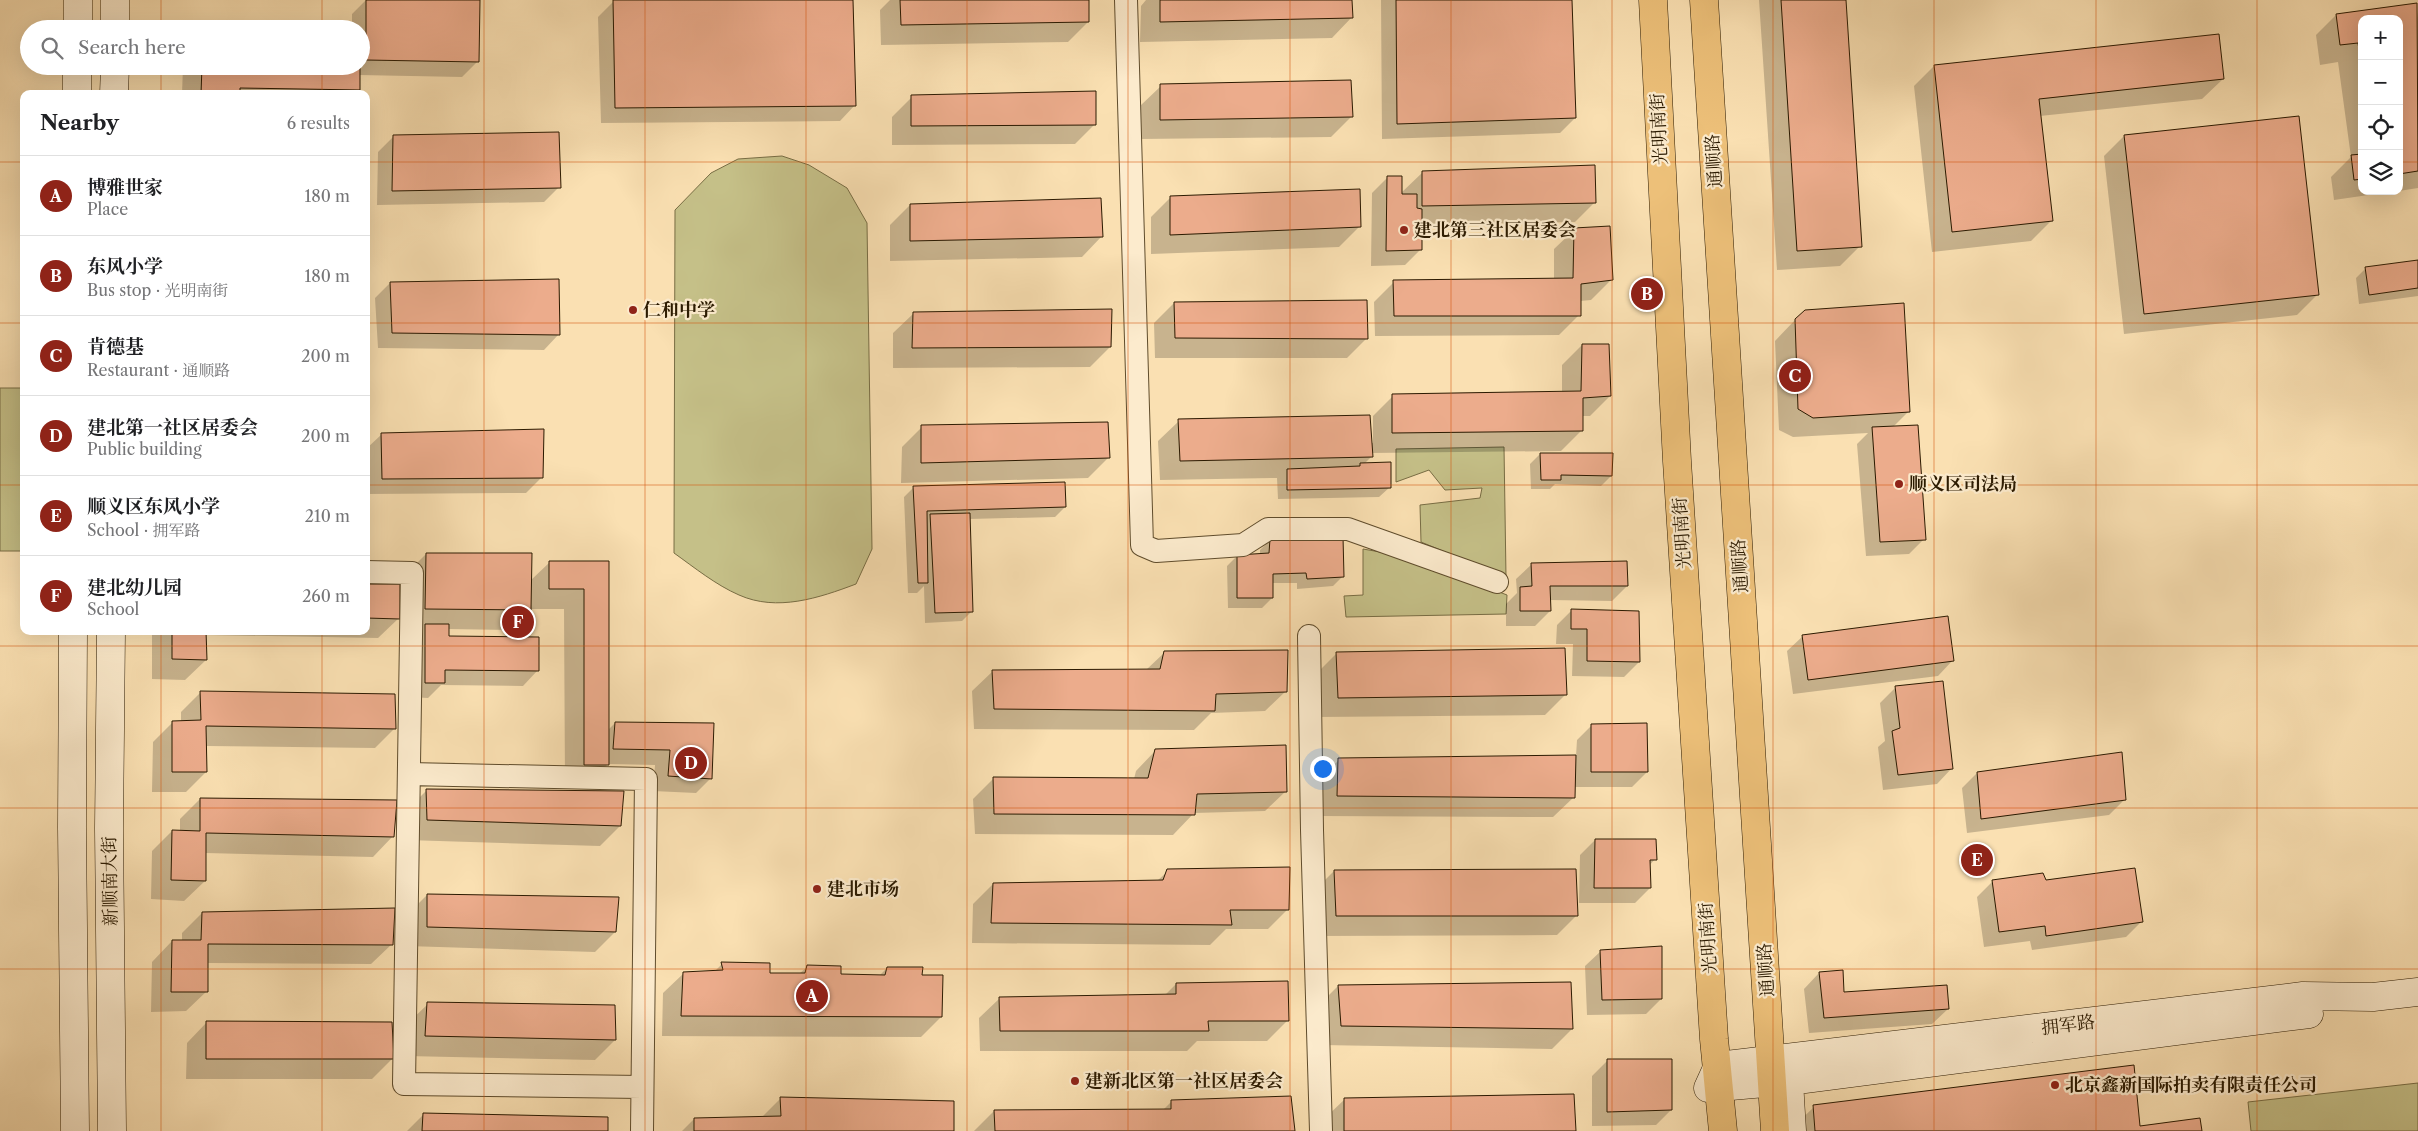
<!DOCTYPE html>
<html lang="en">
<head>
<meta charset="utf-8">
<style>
  body { margin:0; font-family:"Libre Caslon Text","Noto Serif SC",serif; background:#f6f6f6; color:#202124 }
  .controls { position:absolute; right:15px; top:15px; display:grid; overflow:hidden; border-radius:10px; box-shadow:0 5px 20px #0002 }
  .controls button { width:45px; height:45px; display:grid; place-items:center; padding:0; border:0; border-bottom:1px solid #e0e0e0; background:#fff; color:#202124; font:25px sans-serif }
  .you { position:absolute; left:1322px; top:768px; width:18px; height:18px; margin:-12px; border:4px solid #fff; border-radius:50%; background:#1a73e8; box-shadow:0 0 0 8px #1a73e833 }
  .badge { display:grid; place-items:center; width:32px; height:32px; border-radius:50%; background:#8f2418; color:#fff; font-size:16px; font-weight:700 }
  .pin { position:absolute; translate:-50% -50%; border:2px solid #fff; box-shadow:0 1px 5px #0006 }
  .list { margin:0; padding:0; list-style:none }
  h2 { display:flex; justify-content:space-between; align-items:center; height:65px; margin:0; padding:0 20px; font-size:21px }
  h2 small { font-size:16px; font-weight:400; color:#757577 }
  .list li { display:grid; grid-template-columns:32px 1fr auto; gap:15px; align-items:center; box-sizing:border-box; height:80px; padding:0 20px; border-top:1px solid #e0e0e0 }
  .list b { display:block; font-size:19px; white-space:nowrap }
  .list p { margin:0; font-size:16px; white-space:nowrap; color:#757577 }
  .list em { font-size:16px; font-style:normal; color:#757577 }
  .icon { flex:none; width:28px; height:28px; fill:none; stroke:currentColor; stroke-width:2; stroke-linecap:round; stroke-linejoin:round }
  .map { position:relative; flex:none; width:2418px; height:1131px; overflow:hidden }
  .search { position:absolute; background:#fff; box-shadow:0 5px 20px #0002; left:20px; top:20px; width:350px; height:55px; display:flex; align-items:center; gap:12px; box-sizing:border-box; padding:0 18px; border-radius:28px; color:#757577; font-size:19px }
  .panel { position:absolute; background:#fff; box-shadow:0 5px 20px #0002; left:20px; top:90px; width:350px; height:545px; border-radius:10px }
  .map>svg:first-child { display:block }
  .green { fill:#c5c088; stroke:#786d44 }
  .shadow { fill:#0003 }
  .building { fill:#ecac8c; stroke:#2b1a00 }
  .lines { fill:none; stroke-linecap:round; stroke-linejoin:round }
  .street-casing { stroke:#5f4c2c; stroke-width:24 }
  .secondary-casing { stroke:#2b1a00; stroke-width:29 }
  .primary-casing { stroke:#2b1a00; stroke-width:29 }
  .street { stroke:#fcebcd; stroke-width:22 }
  .secondary { stroke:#fcebcd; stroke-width:28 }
  .primary { stroke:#edc079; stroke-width:28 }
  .grid { fill:none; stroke:#d5530b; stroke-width:1; stroke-opacity:0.55 }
  .poi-dot { fill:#8f2418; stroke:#fcebcd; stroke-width:2 }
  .labels { text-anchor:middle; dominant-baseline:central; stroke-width:4.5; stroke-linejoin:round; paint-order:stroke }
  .street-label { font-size:18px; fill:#2b1a00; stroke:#fcebcd }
  .poi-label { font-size:18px; font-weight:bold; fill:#2b1a00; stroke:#fcebcd; text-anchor:start }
</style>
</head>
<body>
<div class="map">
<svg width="2418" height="1131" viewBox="0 0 2418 1131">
  <rect width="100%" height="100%" fill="#fae0b2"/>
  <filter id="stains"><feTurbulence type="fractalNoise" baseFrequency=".004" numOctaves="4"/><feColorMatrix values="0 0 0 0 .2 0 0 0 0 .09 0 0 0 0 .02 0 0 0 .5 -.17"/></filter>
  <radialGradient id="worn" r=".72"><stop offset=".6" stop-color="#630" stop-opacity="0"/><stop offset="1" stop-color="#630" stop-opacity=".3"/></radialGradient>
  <path class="green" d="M782,156L809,165L847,188L867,223L872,549L856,584C819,598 777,612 739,595C716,585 695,568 674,553L675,210L711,173L738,159Z
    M0,388H24V551H0Z
    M1504,447L1506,577L1421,542L1420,505L1480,498L1482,488L1445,490L1429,470L1396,482V449Z
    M1363,549L1409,557L1507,595L1506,614L1346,617L1344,596L1363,595Z
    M2418,1083V1131H2251L2248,1102Z"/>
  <path class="shadow" d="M366,0H479L477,62L462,77L359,75V90L355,94H182L183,66H361V29H352V14Z
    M655,0H852L855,105L840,121L601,123L598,17L614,1Z
    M890,0H1088V22L1068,42L881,45L880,10Z
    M1146,0H1351L1352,17L1332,38L1140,42L1141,6Z
    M1381,0H1571L1575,118L1560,133L1382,139Z
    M1759,0H1844L1860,246L1840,266L1777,270Z
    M2416,4L2418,18V188L2399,191V19H2362V191H2396L2334,200L2331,177L2351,157L2338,62L2320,65L2316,35L2336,15Z
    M1934,66L2223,79L2202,99L2040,116L2051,221L2031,241L1932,252L1914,86Z
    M1161,86L1352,116L1331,137L1141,139L1140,106Z
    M912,97L1095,124L1075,144L892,145V117Z
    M2124,136L2317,295L2297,315L2124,334L2104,156Z
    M393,137L559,187L544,202L377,205L378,152Z
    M1423,172L1595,202L1575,222L1420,225V250L1405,265L1371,266L1372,193L1388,177L1401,193Z
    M1171,197L1360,226L1339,247L1151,254V217Z
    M910,205L1102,236L1082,257L890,261V225Z
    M1575,229L1611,280L1591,300L1580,301L1579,315L1559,335L1375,336L1374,302L1394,282L1554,279V249Z
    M2418,261V296L2359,304L2356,278L2366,268Z
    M390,283L559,334L544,350L378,348L375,298Z
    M1366,301L1367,338L1347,358H1155L1154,323L1174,303Z
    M914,313L1110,347L1090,367L893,368V333Z
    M1795,320L1909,411L1892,428L1924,539L1909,554L1866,556L1857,444L1868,433L1793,437L1779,430L1775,341Z
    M1582,345L1610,396L1590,416H1582V430L1561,451L1371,453V457L1364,464L1390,487L1379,497L1278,499L1277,478L1160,480L1158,441L1179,421L1373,443V416L1393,396L1562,393V365Z
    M922,427L1108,458L1088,478L901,483L902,447Z
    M382,434L542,477L526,493L367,494L366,449Z
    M1540,454L1611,476L1601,486L1555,484L1550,489H1531L1530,464Z
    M914,487L1065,507L1055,517L969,519L972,611L962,621L925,623L924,586L917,593H908L904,497Z
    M1270,540L1343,576L1333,586L1297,589V583H1272V598L1262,608H1228L1227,566L1237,556L1260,555V550Z
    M426,554L530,581L550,562H608V730L615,723L713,725L711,778L696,793L653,791L655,765L608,764L588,784H565L564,609H531L510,630L448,629L447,638L538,670L523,686L441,685L428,698L410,697L406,574Z
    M1532,564L1627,586L1612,601L1550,600V611L1535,626H1506V604L1517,593L1516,579Z
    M366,585L399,618L378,638L205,635L206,660L185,680L152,679V633L154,631H366Z
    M1572,610L1639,662L1624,677L1572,676L1573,644H1556L1557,625Z
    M1803,636L1953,660L1938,676L1793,694L1787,651Z
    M1164,653L1286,691L1265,711L1211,713L1194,730L974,729L972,691L993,671L1146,670Z
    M1336,654L1565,695L1545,715L1318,717L1316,674Z
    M1895,688L1952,768L1937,784L1883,790L1878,747L1885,741L1880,703Z
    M201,692L395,728L375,748L205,746L206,772L186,792H152L153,742L173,722H181V712Z
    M1592,725L1647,772L1632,787H1574V797L1553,817L1317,816L1318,780L1339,760L1576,756L1577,740Z
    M1156,750L1286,791L1265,811L1194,813L1173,835L975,834L973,799L994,778L1134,779L1136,771Z
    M1977,773L2124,800L2109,815L1967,833L1962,788Z
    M427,790L620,826L600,846L407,840V810Z
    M200,799L393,836L373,857L205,853V881L184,901L151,899L152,851L172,831L180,832V819Z
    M1595,840L1655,859L1649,866L1650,888L1635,903H1579L1580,855Z
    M1168,871L1288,909L1268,929H1226L1210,945L972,943L973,904L993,884L1157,881Z
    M1334,871L1577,915L1557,935L1316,936L1314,891Z
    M2042,874L2045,881L2141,922L2126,937L2032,950L2030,941L1984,947L1977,897L1992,882Z
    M427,895L615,932L595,952L407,946V915Z
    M202,913L392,944L371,964L207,963V991L186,1011L151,1012L152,962L172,941H182V933Z
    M1601,951L1661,999L1646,1014L1587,1015L1585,966Z
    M722,964L769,974H799L807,967L840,975L879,976L887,968L921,977L941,1017L921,1037L662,1036L663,993L684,973L714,972Z
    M1841,971L1843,993L1948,1009L1932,1024L1809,1033L1804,989L1819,973Z
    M1176,984L1288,1020L1267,1041H1197L1187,1051H980L979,1018L1000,998L1165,995Z
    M1338,986L1572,1029L1552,1049L1321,1045L1318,1006Z
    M428,1004L615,1040L595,1060L406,1056L407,1024Z
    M207,1022L392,1059L372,1079H186L187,1043Z
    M1607,1061L1671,1110L1656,1125L1592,1126V1076Z
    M780,1099L953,1131H682L694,1119L761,1118Z
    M1345,1099L1575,1131H1324V1119Z
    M1171,1102L1293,1131H974L994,1111L1163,1110Z
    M1814,1107L2139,1127L2201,1131H1794L1793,1127Z
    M423,1115L606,1131H407Z"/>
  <path class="building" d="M366,0H480L479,62L366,60Z
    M613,0H853L856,106L615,108Z
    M900,0H1089V22L901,25Z
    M1160,0H1352L1353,18L1160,22Z
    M1396,0H1572L1576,118L1397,124Z
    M1781,0H1846L1862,247L1797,251Z
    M2417,3L2418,171L2399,174V19H2362V71L2358,43L2340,45L2336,14Z
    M2219,34L2224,79L2039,99L2053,221L1952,232L1934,65Z
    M202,66H360V90L240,88V94H201Z
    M1351,80L1353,117L1160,120V84Z
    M1096,91V125L911,126V95Z
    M2299,116L2319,295L2144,314L2124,135Z
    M559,132L561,188L392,191L393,135Z
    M2362,154V179L2354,180L2351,155Z
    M1595,165L1596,203L1422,206V171Z
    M1387,176H1402V194H1417V208L1422,209V250L1386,251Z
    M1360,189L1361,227L1170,235V196Z
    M1101,198L1103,237L910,241V204Z
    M1610,226L1613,280L1581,284V316H1394L1393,280L1573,278L1574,228Z
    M2418,260V288L2369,295L2365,267Z
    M559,279L560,335L392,333L390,282Z
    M1367,300L1368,339L1175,338L1174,302Z
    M1904,303L1910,412L1813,418L1798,409L1795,319L1805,310Z
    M1112,309L1111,347L912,348L913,312Z
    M1582,344H1609L1611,396L1583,398V431L1392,433V394L1581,391Z
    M1370,415L1373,457L1180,461L1178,419Z
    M1108,422L1110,458L921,463V425Z
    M1918,425L1926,540L1880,542L1872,427Z
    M544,429L543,478L382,479L381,433Z
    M1540,453H1613L1612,476L1561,475V480H1541Z
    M1391,462V488L1287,490V469L1360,466V463Z
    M1065,482L1066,507L927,511L928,583H918L913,486Z
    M970,513L973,612L935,613L930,514Z
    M1343,537L1344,577L1307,579L1306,573L1273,574V598H1237V555L1269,553L1270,539Z
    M426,553H532L531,610L425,609Z
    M549,561H609V765H584V589H549Z
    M1627,561L1628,586H1550L1551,611H1520V587L1532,586L1531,563Z
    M366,584H400V619L366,618Z
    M1571,609L1639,611L1640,662L1587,661V629H1571Z
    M1948,616L1954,661L1808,680L1802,635Z
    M425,624H449V636L539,637V671L445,670V683H425Z
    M172,631H206L207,660L172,659Z
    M1565,648L1567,695L1338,698L1336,652Z
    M1288,650L1287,692L1216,694L1215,711L994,709L992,670L1160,669L1164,651Z
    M1943,681L1953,769L1898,775L1892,731L1900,728L1895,686Z
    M200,691L395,694L396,729L206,726L207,772H172V721L201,720Z
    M615,722L714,723L712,779L668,776L670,750L613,749Z
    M1647,723L1648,772H1591V724Z
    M1286,745L1287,792L1197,794L1195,815L994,814L993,777L1148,778L1155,749Z
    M2122,752L2126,800L1981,819L1977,772Z
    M1576,755L1575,798L1337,796L1338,758Z
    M426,789L624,791L621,826L427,820Z
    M200,798L397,800L394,837L206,833V881L171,880L172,830L200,831Z
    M1595,839H1656L1657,860H1650L1651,888H1594Z
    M1290,867L1289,910H1230L1232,925L991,923L993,883L1163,880L1167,869Z
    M2135,868L2143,922L2046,936L2045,926L1999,932L1992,880L2043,873L2046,880Z
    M1576,869L1578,916H1336L1334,870Z
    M427,894L619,897L616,932L427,927Z
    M395,908L393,945L208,944V992H171L172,940H201L202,912Z
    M1662,946V999L1602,1000L1600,950Z
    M721,962L770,963V973H805L807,965L841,966V974L885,975L887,967H923L922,975H943L942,1017L681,1016L683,972L723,970Z
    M1843,970L1844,992L1947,985L1949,1009L1824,1018L1819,972Z
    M1288,981L1289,1021H1208L1209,1031H1000L999,997L1176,994V983Z
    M1571,982L1573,1029L1341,1026L1338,985Z
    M427,1002L615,1005L616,1040L425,1036Z
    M206,1021L392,1022L394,1059H206Z
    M1607,1059H1672V1110L1607,1112Z
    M2134,1065L2140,1126L2200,1118L2202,1131H1815L1813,1105Z
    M1574,1094L1576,1131H1344V1098Z
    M1291,1096L1295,1131H995L994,1110L1171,1109V1100Z
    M780,1097L954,1101V1131H694V1118L781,1116Z
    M423,1113L608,1117V1131H422Z"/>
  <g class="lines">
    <g class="street-casing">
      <path id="street" d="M1126,0L1142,545L1156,551L1243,545L1268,529H1348L1497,582
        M366,572L412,573L404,1084L642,1087
        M1309,636L1312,830L1321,1131
        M409,774L646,779L642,1131"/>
    </g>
    <g class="secondary-casing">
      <path id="secondary" d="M78,29V0
        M115,29V0
        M77,94V66
        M114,94L115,66
        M73,631L72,827L75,1131
        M111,631L109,829L112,1131
        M1778,1068L1789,1081L1792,1131
        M1708,1088L1718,1066L2303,996L2373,997L2418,992
        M1708,1088L1789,1081L2309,1014"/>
    </g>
    <g class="primary-casing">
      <path id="primary" d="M1653,0L1677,461L1714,1039L1723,1131
        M1704,0L1775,1131"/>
    </g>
    <use href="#street" class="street"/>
    <use href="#secondary" class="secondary"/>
    <use href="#primary" class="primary"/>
  </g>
  <path class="grid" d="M161,0V29M322,0V29M484,0V1131M645,0V1131M806,0V1131M967,0V1131M1128,0V1131M1290,0V1131M1451,0V1131M1612,0V1131M1773,0V1131M1934,0V1131M2096,0V1131M2257,0V1131M161,66V94M322,66V94M0,162H24M366,162H2362M2399,162H2418M0,323H24M366,323H2418M0,485H24M366,485H2418M161,631V1131M322,631V1131M0,646H2418M0,808H2418M0,969H2418"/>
  <g class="poi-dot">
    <circle cx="1404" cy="230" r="5"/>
    <circle cx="633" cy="310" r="5"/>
    <circle cx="1899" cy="484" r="5"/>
    <circle cx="817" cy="889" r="5"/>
    <circle cx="1075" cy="1081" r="5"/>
    <circle cx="2055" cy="1085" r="5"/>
  </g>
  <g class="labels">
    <g class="street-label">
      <text transform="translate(1659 129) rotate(-93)">光明南街</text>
      <text transform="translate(1714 161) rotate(-94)">通顺路</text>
      <text transform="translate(1682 533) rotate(-94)">光明南街</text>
      <text transform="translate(1740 566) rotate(-94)">通顺路</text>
      <text transform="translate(110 881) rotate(-91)">新顺南大街</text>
      <text transform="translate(1708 938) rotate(-94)">光明南街</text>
      <text transform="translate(1766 970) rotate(-94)">通顺路</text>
      <text transform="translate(2068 1025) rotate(-7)">拥军路</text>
    </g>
    <g class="poi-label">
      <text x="1414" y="230">建北第三社区居委会</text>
      <text x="643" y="310">仁和中学</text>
      <text x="1909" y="484">顺义区司法局</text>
      <text x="827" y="889">建北市场</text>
      <text x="1085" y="1081">建新北区第一社区居委会</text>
      <text x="2065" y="1085">北京鑫新国际拍卖有限责任公司</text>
    </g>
  </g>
  <rect width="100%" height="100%" filter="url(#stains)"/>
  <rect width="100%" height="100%" fill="url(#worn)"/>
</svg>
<div class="controls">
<button>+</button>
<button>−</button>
<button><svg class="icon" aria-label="locate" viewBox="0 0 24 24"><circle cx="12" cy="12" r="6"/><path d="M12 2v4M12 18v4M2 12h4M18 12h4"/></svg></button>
<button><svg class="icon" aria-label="layers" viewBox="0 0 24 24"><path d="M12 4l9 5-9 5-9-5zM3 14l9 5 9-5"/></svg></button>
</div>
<div class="you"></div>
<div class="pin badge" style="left:812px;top:996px">A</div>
<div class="pin badge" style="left:1647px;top:294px">B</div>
<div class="pin badge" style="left:1795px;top:376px">C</div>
<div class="pin badge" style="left:691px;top:763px">D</div>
<div class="pin badge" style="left:1977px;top:860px">E</div>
<div class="pin badge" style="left:518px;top:622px">F</div>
<div class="search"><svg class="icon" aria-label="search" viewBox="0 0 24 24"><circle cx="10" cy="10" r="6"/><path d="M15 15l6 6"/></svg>Search here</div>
<section class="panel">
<h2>Nearby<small>6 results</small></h2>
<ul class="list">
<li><span class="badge">A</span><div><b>博雅世家</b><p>Place</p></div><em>180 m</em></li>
<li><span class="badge">B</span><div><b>东风小学</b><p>Bus stop · 光明南街</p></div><em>180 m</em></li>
<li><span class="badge">C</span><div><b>肯德基</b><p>Restaurant · 通顺路</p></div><em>200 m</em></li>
<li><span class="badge">D</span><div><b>建北第一社区居委会</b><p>Public building</p></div><em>200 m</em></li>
<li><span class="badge">E</span><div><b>顺义区东风小学</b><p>School · 拥军路</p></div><em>210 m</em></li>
<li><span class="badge">F</span><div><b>建北幼儿园</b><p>School</p></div><em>260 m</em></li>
</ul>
</section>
</div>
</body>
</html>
